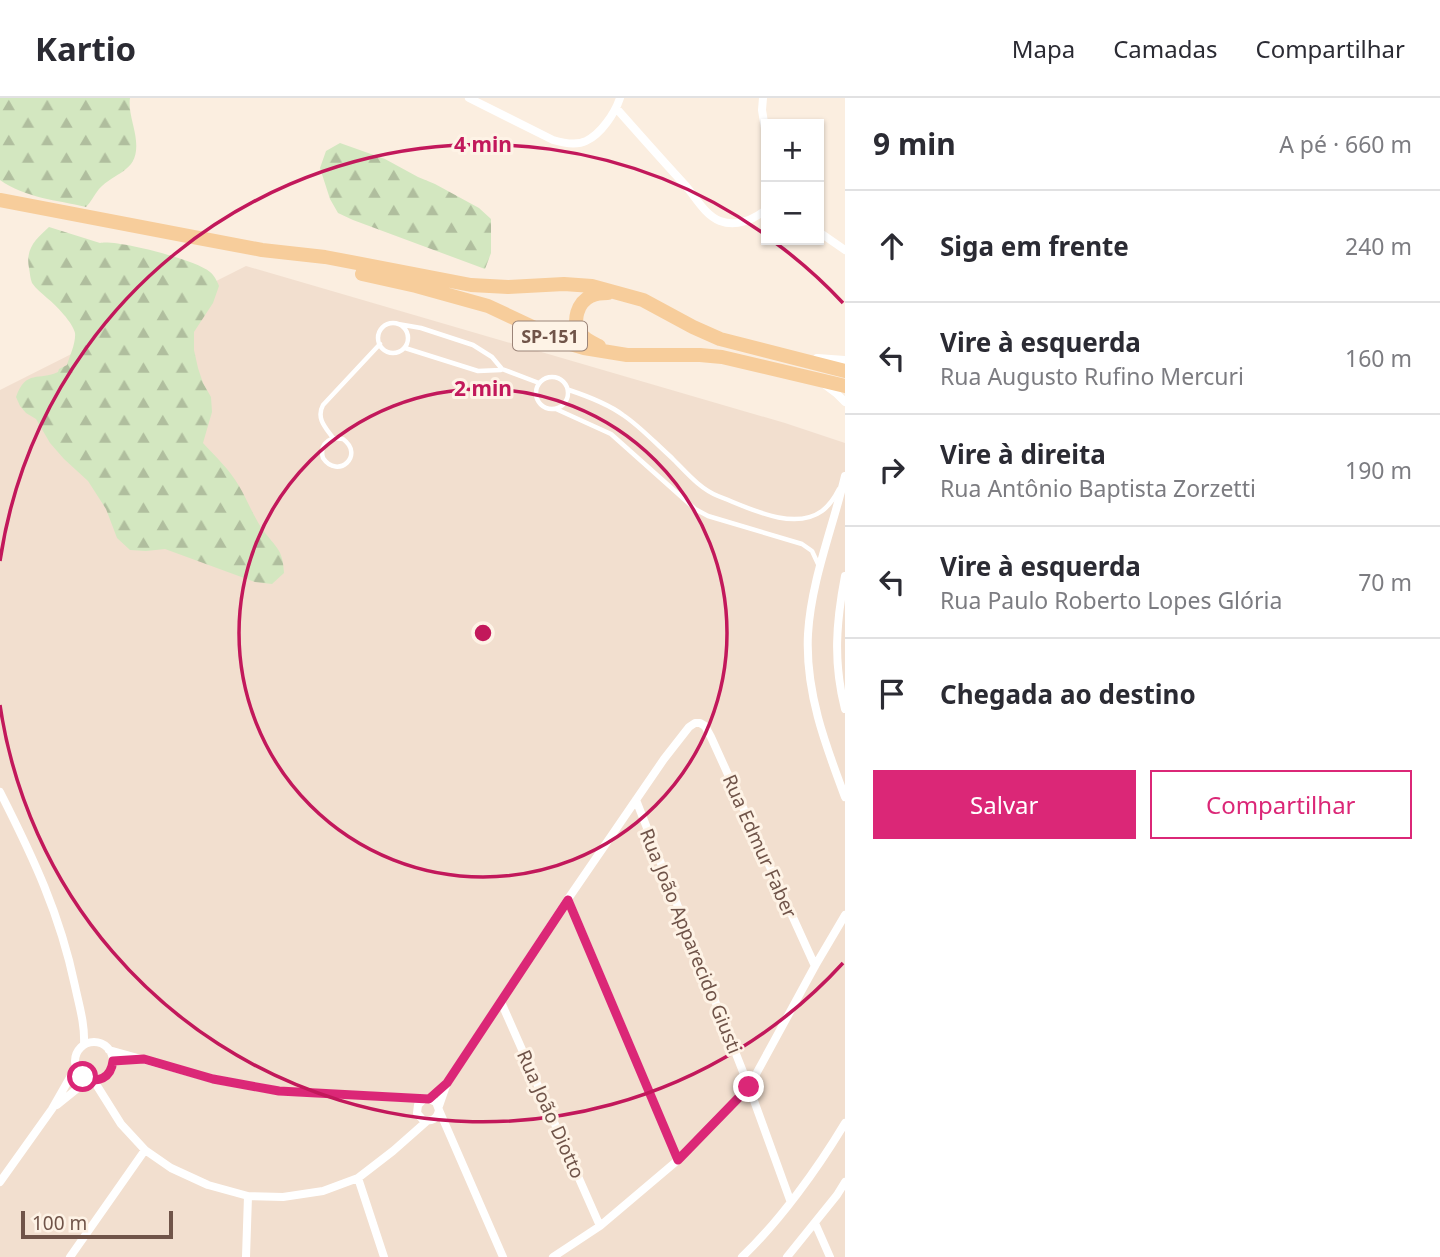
<!DOCTYPE html>
<html lang="pt">
<head>
<meta charset="utf-8">
<style>
  body { margin:0; font-family:"Noto Sans",sans-serif; background:#f7f7f7; color:#2b2b33 }
  .controls { position:absolute; right:21px; top:21px; display:grid; overflow:hidden; border-radius:0px; box-shadow:0 2px 5px #0004 }
  .controls button { width:63px; height:63px; display:grid; place-items:center; padding:0; border:0; border-bottom:2px solid #e1e1e2; background:#fff; color:#2b2b33; font:35px sans-serif }
  .scale { position:absolute; left:21px; bottom:18px; width:152px; box-sizing:border-box; padding-left:7px; border:4px solid #705449; border-top:0; font-size:19px; line-height:24px; white-space:nowrap; color:#705449; -webkit-text-stroke:5px #fef3e6; paint-order:stroke }
  .stop { position:absolute; width:21px; height:21px; margin:-16px; border:5px solid #db2777; border-radius:50%; background:#fff }
  .stop.end { background:#db2777; border-color:#fff; box-shadow:0 2px 7px #0008 }
  .list { margin:0; padding:0; list-style:none }
  h2 { display:flex; justify-content:space-between; align-items:center; height:91px; margin:0; padding:0 28px; font-size:30px }
  h2 small { font-size:23px; font-weight:400; color:#7c7c81 }
  .list li { display:grid; grid-template-columns:46px 1fr auto; gap:21px; align-items:center; box-sizing:border-box; height:112px; padding:0 28px; border-top:2px solid #e1e1e2 }
  .list b { display:block; font-size:26px; white-space:nowrap }
  .list p { margin:0; font-size:23px; white-space:nowrap; color:#7c7c81 }
  .list em { font-size:23px; font-style:normal; color:#7c7c81 }
  .actions { display:flex; gap:14px; padding:21px 28px }
  .actions a { flex:1; padding:16px 0; border:2px solid #db2777; border-radius:0px; text-align:center; font-size:24px; color:#db2777 }
  .actions .main { background:#db2777; color:#fff }
  .icon { flex:none; width:38px; height:38px; fill:none; stroke:currentColor; stroke-width:2; stroke-linecap:round; stroke-linejoin:round }
  .map { position:relative; flex:none; width:845px; height:1159px; overflow:hidden }
  header { display:flex; align-items:center; gap:42px; box-sizing:border-box; height:98px; padding:0 35px; background:#fff; border-bottom:2px solid #e1e1e2 }
  header strong { font-size:33px }
  nav { display:flex; gap:38px; margin-inline-start:auto; font-size:24px }
  main { display:flex }
  aside { flex:1; background:#fff }
  .map>svg:first-child { display:block }
  .residential { fill:#f2dfcf }
  .forest { fill:url(#forest-firs) }
  .lines { fill:none; stroke-linecap:round; stroke-linejoin:round }
  .lane { stroke:#fff; stroke-width:4.5 }
  .street { stroke:#fff; stroke-width:8 }
  .primary { stroke:#f7cd9b; stroke-width:14 }
  .route { stroke:#db2777; stroke-width:9 }
  .ring { fill:none; stroke:#c2185b; stroke-width:3.5 }
  .labels { text-anchor:middle; dominant-baseline:central; stroke-width:6; stroke-linejoin:round; paint-order:stroke }
  .shield { fill:#fef3e6; stroke:#9b8478; stroke-width:2 }
  .shield-label { font-size:18px; font-weight:bold; fill:#705449 }
  .street-label { font-size:19px; fill:#705449; stroke:#fef3e6 }
  .centre { fill:#c2185b; stroke:#fef3e6; stroke-width:3.5 }
  .ring-label { font-size:21px; text-anchor:middle; font-weight:bold; fill:#c2185b; stroke:#fef3e6; stroke-width:6; stroke-linejoin:round; paint-order:stroke }
</style>
</head>
<body>
<header>
<strong>Kartio</strong>
<nav><a>Mapa</a><a>Camadas</a><a>Compartilhar</a></nav>
</header>
<main>
<div class="map">
<svg width="845" height="1159" viewBox="0 0 845 1159">
  <defs>
    <pattern id="forest-firs" width="22" height="20" patternUnits="userSpaceOnUse" patternTransform="scale(1.75)"><rect width="22" height="20" fill="#d3e7c0"/><path d="M5 1l3.5 6h-7zM16 11l3.5 6h-7z" fill="#b0be9e"/></pattern>
  </defs>
  <rect width="100%" height="100%" fill="#fbeee0"/>
  <path class="residential" d="M246,168L785,325L845,345V1159H0V292Z"/>
  <path class="forest" d="M0,0H130C128,14 135,29 136,43C139,74 116,73 99,91C94,97 91,104 86,109C57,102 25,100 0,82Z
    M340,45L385,61L418,79L435,86L479,110L491,121V155L485,171L353,122L338,115L330,101L320,70L326,53Z
    M49,129L100,145C114,141 195,161 210,174C214,177 217,183 219,188L213,205L194,234V252L198,270L203,285L211,299L212,314L203,345C216,359 229,371 239,388C247,401 254,420 263,432C276,450 283,451 284,475L272,486L255,484L165,451L146,453L130,452L117,440L106,411L88,383L64,361L50,345L36,321L26,315L20,308L16,299C26,271 39,283 58,274L59,271L67,267C70,257 76,245 75,235C73,225 56,207 47,200C42,195 36,191 32,185C30,180 30,175 29,170C25,150 37,140 49,129Z"/>
  <g class="lines">
    <path class="lane" d="M378 240a15 15 0 1 1 30 0a15 15 0 1 1-30 0Z
      M398,226L421,230L473,247L492,259L502,271L539,285
      M405,250L478,273L501,272
      M536 295a16 16 0 1 1 32 0a16 16 0 1 1-32 0Z
      M569,292C587,298 608,306 623,317C641,329 656,346 672,360C686,374 700,391 718,398C747,409 793,434 822,413C830,407 835,399 839,391
      M556,311L611,336L695,411L708,418L802,446L812,453L819,468
      M333,340C324,344 320,350 323,360C338,382 365,357 343,341L333,340C325,329 316,320 323,307L380,246"/>
    <path class="street" d="M469,0L553,42C563,45 576,48 586,43C601,36 615,15 620,0
      M763,0L762,12L766,37
      M616,10C639,36 662,62 686,88C696,100 705,117 720,123C736,129 753,122 766,112
      M819,134L845,152
      M817,260L845,262
      M824,286L836,295L845,304
      M845,378C833,429 811,483 808,536C805,593 825,646 845,699
      M845,478C836,525 833,564 845,611
      M0,694C33,759 60,816 75,888C79,907 85,926 84,946
      M636,702L749,989L790,1102
      M568,801L678,1062
      M501,904L600,1128
      M75 963a19 19 0 1 1 38 0a19 19 0 1 1-38 0Z
      M109,952L213,981L279,993L429,1001L436,1004L439,1012C437,1021 432,1024 423,1022L417,1015L418,1007L424,1001
      M113,963L137,961
      M94,983L121,1026L145,1052L171,1070L208,1087L248,1098L283,1099L323,1093L358,1080L393,1053L427,1023
      M57,1007L88,982
      M439,1008L447,985L568,801L664,661L689,629L695,625H700L705,628L711,639L815,868
      M439,1012L503,1159
      M358,1080L384,1159
      M0,1084L52,1011L76,969
      M815,1125L830,1159
      M70,1159L145,1052
      M246,1159L248,1098
      M553,1159L600,1128L678,1062L749,989L815,868L845,817
      M742,1159C780,1123 818,1070 845,1025
      M787,1159L837,1097L845,1084"/>
    <path class="primary" d="M0,102L188,138L262,152L325,159L471,187L508,189L564,186L592,188L643,202L693,229L720,241L845,273
      M362,176L416,188L488,208L537,231L557,242L584,250L627,257H700L722,259L845,288
      M599,248C593,245 585,242 581,236C571,223 578,204 591,198C597,195 602,195 608,195"/>
  </g>
  <g class="lines">
    <path class="route" d="M83,979C98,986 111,980 113,963L144,961L213,981L279,993L429,1001L447,985L568,802L678,1062L749,989"/>
  </g>
  <g class="ring">
    <circle cx="483" cy="535" r="244"/>
    <path d="M843 865A488 488 0 0 1 0 607M0 463A488 488 0 0 1 763 135M773 143A488 488 0 0 1 843 205"/>
  </g>
  <g class="labels">
    <rect class="shield" x="513" y="223.5" width="74" height="29" rx="5"/>
    <g class="shield-label">
      <text x="550" y="238">SP-151</text>
    </g>
    <g class="street-label">
      <text transform="translate(760 748) rotate(66)">Rua Edmur Faber</text>
      <text transform="translate(691 843) rotate(68)">Rua João Apparecido Giusti</text>
      <text transform="translate(551 1016) rotate(66)">Rua João Diotto</text>
    </g>
  </g>
  <circle cx="483" cy="535" r="10" class="centre"/>
  <g class="ring-label">
    <text x="483" y="54">4 min</text>
    <text x="483" y="298">2 min</text>
  </g>
</svg>
<div class="controls">
<button>+</button>
<button>−</button>
</div>
<div class="scale">100 m</div>
<div class="stop" style="left:83px;top:979px"></div>
<div class="stop end" style="left:749px;top:989px"></div>
</div>
<aside>
<h2>9 min<small>A pé · 660 m</small></h2>
<ul class="list">
<li><svg class="icon" aria-label="ahead" viewBox="0 0 24 24"><path d="M12 20V5M6 11l6-6 6 6"/></svg><div><b>Siga em frente</b></div><em>240 m</em></li>
<li><svg class="icon" aria-label="left" viewBox="0 0 24 24"><path d="M17 20v-9H6M10 6l-5 5 5 5"/></svg><div><b>Vire à esquerda</b><p>Rua Augusto Rufino Mercuri</p></div><em>160 m</em></li>
<li><svg class="icon" aria-label="right" viewBox="0 0 24 24"><path d="M7 20v-9h11M14 6l5 5-5 5"/></svg><div><b>Vire à direita</b><p>Rua Antônio Baptista Zorzetti</p></div><em>190 m</em></li>
<li><svg class="icon" aria-label="left" viewBox="0 0 24 24"><path d="M17 20v-9H6M10 6l-5 5 5 5"/></svg><div><b>Vire à esquerda</b><p>Rua Paulo Roberto Lopes Glória</p></div><em>70 m</em></li>
<li><svg class="icon" aria-label="arrive" viewBox="0 0 24 24"><path d="M6 21V4h12l-3 4 3 4H6"/></svg><div><b>Chegada ao destino</b></div></li>
</ul>
<div class="actions"><a class="main">Salvar</a><a>Compartilhar</a></div>
</aside>
</main>
</body>
</html>
